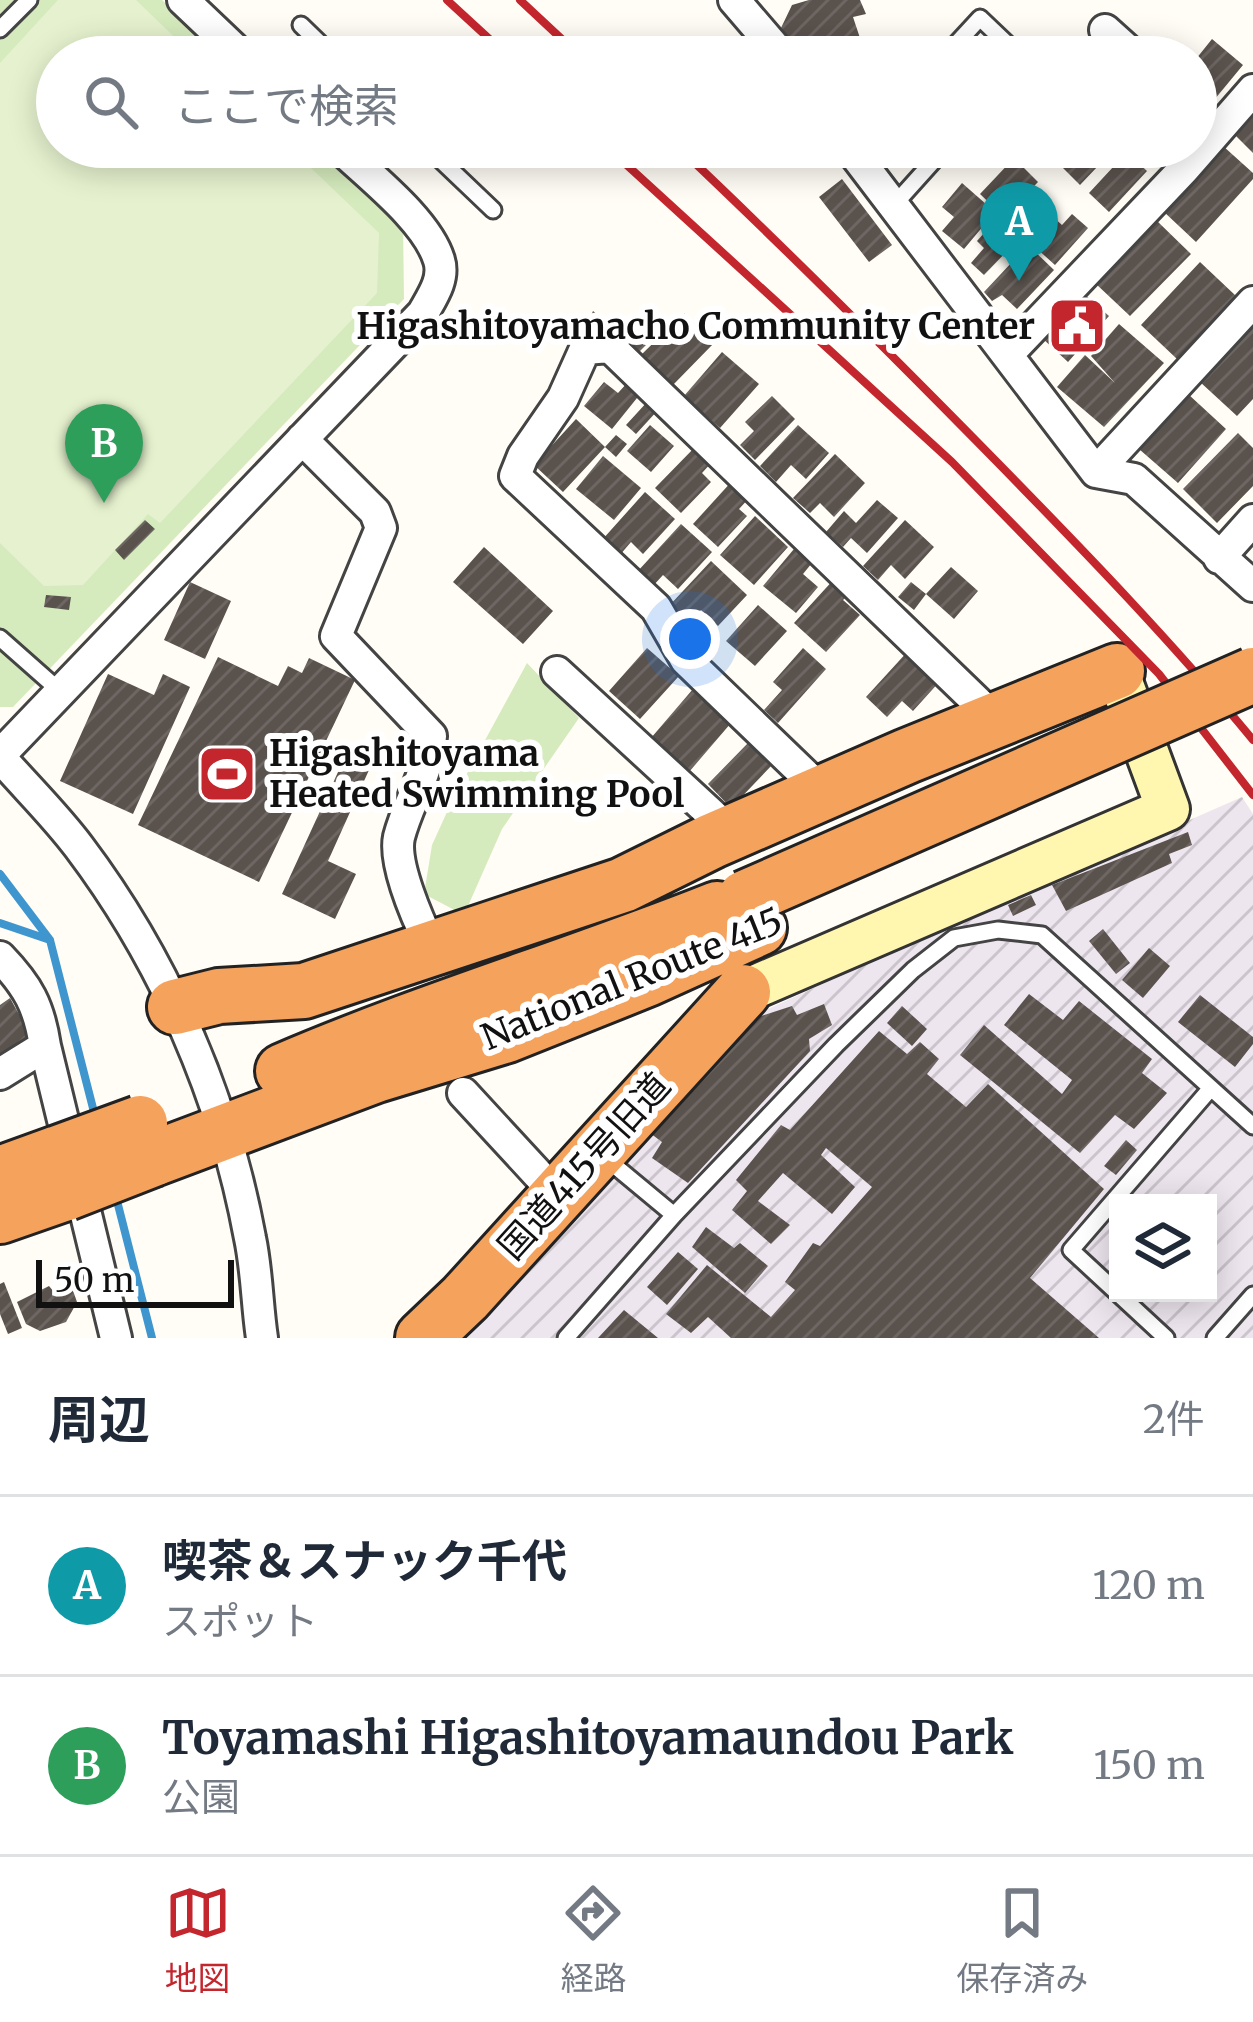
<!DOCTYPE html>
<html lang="ja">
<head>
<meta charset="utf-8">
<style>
  body { margin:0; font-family:Merriweather,"Noto Sans JP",serif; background:#f6f6f7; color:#1f2937 }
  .controls { position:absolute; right:36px; bottom:36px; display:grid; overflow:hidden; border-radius:0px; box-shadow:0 6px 30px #0003 }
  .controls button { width:108px; height:108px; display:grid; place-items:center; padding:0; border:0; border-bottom:3px solid #e0e1e3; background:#fff; color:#1f2937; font:60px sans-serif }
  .scale { position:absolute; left:36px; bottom:30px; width:198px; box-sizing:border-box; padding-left:12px; border:6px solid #111; border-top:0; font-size:33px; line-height:42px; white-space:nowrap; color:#111; -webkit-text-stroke:9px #fff; paint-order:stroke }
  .you { position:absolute; left:690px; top:639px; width:42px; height:42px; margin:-30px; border:9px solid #fff; border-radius:50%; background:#1a73e8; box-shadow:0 0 0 18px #1a73e833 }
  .badge { display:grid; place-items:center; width:78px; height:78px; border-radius:50%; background:#c4262e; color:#fff; font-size:39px; font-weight:700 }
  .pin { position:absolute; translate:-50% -99px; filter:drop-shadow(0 3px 6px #0008) }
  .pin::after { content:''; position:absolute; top:63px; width:42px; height:36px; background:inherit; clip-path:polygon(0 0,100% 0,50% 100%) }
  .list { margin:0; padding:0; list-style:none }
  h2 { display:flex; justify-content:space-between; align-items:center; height:156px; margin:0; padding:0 48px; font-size:51px }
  h2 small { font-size:39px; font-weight:400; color:#747a83 }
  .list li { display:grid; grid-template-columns:78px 1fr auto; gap:36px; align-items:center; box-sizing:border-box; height:180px; padding:0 48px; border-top:3px solid #e0e1e3 }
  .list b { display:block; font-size:45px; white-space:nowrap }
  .list p { margin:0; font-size:39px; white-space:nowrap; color:#747a83 }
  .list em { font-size:39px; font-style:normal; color:#747a83 }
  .icon { flex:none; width:66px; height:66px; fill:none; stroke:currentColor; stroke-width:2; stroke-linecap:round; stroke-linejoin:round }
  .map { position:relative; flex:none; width:1253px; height:1338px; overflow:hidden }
  .search { position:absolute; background:#fff; box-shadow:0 6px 30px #0003; left:36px; right:36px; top:36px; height:132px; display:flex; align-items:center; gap:30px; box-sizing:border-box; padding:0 42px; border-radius:66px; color:#747a83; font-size:45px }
  .sheet { height:516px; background:#fff }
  nav { display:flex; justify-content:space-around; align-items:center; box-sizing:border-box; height:168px; border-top:3px solid #e0e1e3; background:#fff; font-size:33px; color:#747a83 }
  nav a { display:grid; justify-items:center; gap:6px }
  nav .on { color:#c4262e }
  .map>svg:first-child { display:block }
  .industrial { fill:url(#industrial-furrows); fill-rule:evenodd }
  .green { fill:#d5ebbd }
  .pitch { fill:#e6f2cf }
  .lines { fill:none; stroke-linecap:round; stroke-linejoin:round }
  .stream { stroke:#3f96cf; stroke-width:8 }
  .building { fill:url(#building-hatch) }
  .lane-casing { stroke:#444; stroke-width:21 }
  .street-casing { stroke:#444; stroke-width:36 }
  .secondary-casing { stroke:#333; stroke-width:48 }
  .highway-casing { stroke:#222; stroke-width:60 }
  .lane { stroke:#fff; stroke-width:15 }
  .street { stroke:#fff; stroke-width:30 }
  .secondary { stroke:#fff6b0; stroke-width:42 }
  .highway { stroke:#f5a25d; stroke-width:54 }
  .rail { stroke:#c4262e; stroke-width:8 }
  .highway-bridge-casing { stroke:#222; stroke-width:60; stroke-linecap:butt }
  .highway-bridge { stroke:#f5a25d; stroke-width:54 }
  .labels { text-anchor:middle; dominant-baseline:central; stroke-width:12; stroke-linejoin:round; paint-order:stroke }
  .poi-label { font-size:36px; font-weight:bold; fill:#111; stroke:#fff; text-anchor:end }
  .street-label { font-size:36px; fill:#111; stroke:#fff }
</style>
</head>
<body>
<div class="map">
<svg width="1253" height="1338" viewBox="0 0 1253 1338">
  <defs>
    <pattern id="industrial-furrows" width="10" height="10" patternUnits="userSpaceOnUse" patternTransform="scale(3)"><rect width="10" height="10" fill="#eee6ef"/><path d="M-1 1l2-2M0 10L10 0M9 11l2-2" fill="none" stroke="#cbc4cc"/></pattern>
    <pattern id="building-hatch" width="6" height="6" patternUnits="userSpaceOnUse" patternTransform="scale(3)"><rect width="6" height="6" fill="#5a524d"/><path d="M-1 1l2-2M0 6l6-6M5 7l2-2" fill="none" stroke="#6d6662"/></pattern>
  </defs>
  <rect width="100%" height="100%" fill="#fffdf5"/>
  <path class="industrial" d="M1242,797L1253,814V1338H453L742,1021L962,920ZM1118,1203H1208V1293H1118Z"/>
  <path class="green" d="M0,0H162L223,57H57V147H318L403,226L404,299L13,707H0Z
    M527,663L579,718L502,829L464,915L424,894L432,845L452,801Z"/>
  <path class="pitch" d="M58,0H136L195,57H57V147H289L379,233L377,293L160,523L148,514L83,585L44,586L0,543V63Z"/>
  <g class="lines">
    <path class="stream" d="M0,874L50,940L96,1120
      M0,923L50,940
      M115,1193L152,1338"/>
  </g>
  <path class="building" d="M809,0H860L866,14L853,17L860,38L819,53L786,38L781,28L792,5Z
    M1212,39L1243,65L1210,105L1196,93V59Z
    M1253,110V153L1232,132Z
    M1223,146L1253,173V179L1196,242L1163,211Z
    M1058,147H1116L1080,185L1050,155Z
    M1132,147H1168L1151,165Z
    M1127,152L1147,171L1109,212L1089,193Z
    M1014,158L1038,182L1004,217L980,194Z
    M842,179L892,245L869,262L819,197Z
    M962,183L995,212L964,249L942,231L954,217L942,207Z
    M1039,204L1062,225L1072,214L1088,228L1055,265L1016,230Z
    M1156,220L1191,254L1130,316L1095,283Z
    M991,225L1013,245L984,275L971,263L984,248L977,241Z
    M1028,245L1054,270L1017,309L1002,295L992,301L984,292Z
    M1200,262L1236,296L1177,359L1141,325Z
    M1083,293L1109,316L1068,362L1042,338Z
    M593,311L606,322L584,333Z
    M684,313L714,343L672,386L641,355Z
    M1119,324L1164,363L1104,427L1057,387L1085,355L1115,383L1091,356Z
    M1253,324V399L1237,416L1199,381Z
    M645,327L655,336L637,354L628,345Z
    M722,352L759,384L720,428L684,396Z
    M604,382L618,393L628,382L641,393L612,429L584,406Z
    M1188,394L1226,429L1178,483L1139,449Z
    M772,396L795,419L755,460L740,445L754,431L745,422Z
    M648,401L658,410L636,434L626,425Z
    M576,419L605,447L563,492L534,465Z
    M650,425L674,446L651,472L627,451Z
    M798,425L829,453L806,479L791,465L776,482L760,466Z
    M1238,433L1253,448V486L1217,523L1183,489Z
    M616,435L627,444L616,457L605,447Z
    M696,446L712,462L702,473L711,482L681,513L655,488Z
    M835,454L865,483L834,517L820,503L810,513L793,498Z
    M603,456L641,488L614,520L576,489Z
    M733,480L751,496L739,509L747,516L718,547L693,524Z
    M645,492L675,519L643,554L631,542L619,556L602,540Z
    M877,500L898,518L867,553L851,538L843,547L826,532L844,511L856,523Z
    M755,516L788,547L754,585L720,555Z
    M145,520L155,529L124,560L115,550Z
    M905,520L934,547L905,579L891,565L878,580L863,566Z
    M681,524L712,552L678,589L663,575L652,587L637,572Z
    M799,543L816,558L803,574L818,587L796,613L763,586Z
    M484,547L553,611L523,644L453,582Z
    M711,561L747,595L718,626L701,610L689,624L669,606Z
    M951,567L978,591L954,619L926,594Z
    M836,577L852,591L843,600L860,615L826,652L794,623Z
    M190,582L231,601L205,659L164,640Z
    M911,582L926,594L914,610L898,597Z
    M46,595L71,597L69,610L44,607Z
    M758,605L787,631L755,666L726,641Z
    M647,648L679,676L640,719L609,691Z
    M803,648L826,669L778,723L764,710L782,690L773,682Z
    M909,650L941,680L913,711L902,701L887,717L866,697Z
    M218,657L278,686L288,666L302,673L309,658L355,680L259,882L138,825Z
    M108,674L154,695L163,674L190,687L133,814L60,781Z
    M693,689L731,723L689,772L651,738Z
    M749,742L772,765L731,808L708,784Z
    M344,759L369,770L328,861L356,874L335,919L282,894Z
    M1188,832L1192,845L1169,854L1172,863L1066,911L1052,885Z
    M1031,895L1036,905L1013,916L1008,905Z
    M1103,929L1130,963L1116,974L1089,941Z
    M1149,948L1170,966L1143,998L1122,980Z
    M1029,994L1063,1020L1079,1001L1152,1059L1142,1073L1167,1093L1134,1129L1115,1115L1080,1153L960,1055L984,1025L1062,1094L1072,1080L1004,1025Z
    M1200,995L1253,1037V1044L1235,1067L1178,1022Z
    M10,998L31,1036L0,1058V1005Z
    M824,1004L832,1025L809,1039L810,1051L688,1183L652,1158L662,1142L650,1133L752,1019L792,1006L797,1015Z
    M902,1006L927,1029L912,1046L887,1023Z
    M879,1031L907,1054L920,1042L939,1059L927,1074L966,1107L988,1084L1104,1189L1030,1278L1099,1338H731L708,1317L691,1333L666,1314L707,1265L771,1317L795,1290L785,1282L813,1243L820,1246L872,1187L826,1148L821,1155L855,1187L832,1214L783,1173L758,1201L790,1225L771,1244L732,1210L747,1191L736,1180L781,1125L790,1130Z
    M1126,1140L1137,1150L1116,1175L1104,1166Z
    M706,1227L734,1248L740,1243L768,1266L745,1293L692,1247Z
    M678,1252L698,1269L667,1305L647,1287Z
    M4,1282L22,1328L8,1334L0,1314V1284Z
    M71,1285L77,1302L66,1322L40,1331L26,1324L17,1302L49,1286L54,1292Z
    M624,1310L658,1338H598Z"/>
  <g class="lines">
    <g class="lane-casing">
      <path id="lane" d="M301,25L334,57
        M0,29L29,0
        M944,57L980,18L1021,57
        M427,147L493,210
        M359,166L378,147
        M893,206L946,147
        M0,638L61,692
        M603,1156L674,1215L836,1045L913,970L954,938L998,930L1042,935L1253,1126
        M566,1338L674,1215
        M1166,1338L1071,1250L1211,1088
        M1215,1338L1253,1295"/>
    </g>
    <g class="street-casing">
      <path id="street" d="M183,0L243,57
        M734,0L783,57
        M1105,30L1135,57
        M849,147L1096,472L1134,479L1253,586
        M1008,354L1184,169L1253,90
        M302,439L375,512L381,528L336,636L431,736C429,773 408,802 399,837C393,864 419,922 431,947
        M1096,472L1253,302
        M1219,558L1253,520
        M557,672L732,833
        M0,755L423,313C432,297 445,279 439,260C427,220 369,176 339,147
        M0,757C26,787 55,815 79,847C165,961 224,1097 250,1238C257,1271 257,1305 262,1338
        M824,793L686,660L656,608L515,476L523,456L563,398L585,349L610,347L997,721
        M0,957C28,986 39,1006 45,1046L0,1074
        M45,1046L116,1338
        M463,1093L558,1196"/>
    </g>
    <g class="secondary-casing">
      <path id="secondary" d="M743,992L1168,809L1117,671"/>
    </g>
    <g class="highway-casing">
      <path id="highway" d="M175,1007L219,996L304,991L623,885L712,841L907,756L1117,671
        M283,1071C425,1010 574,966 717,909
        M153,1159L376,1075L507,1035L647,979L759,928
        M0,1174L58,1153
        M0,1216L66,1193
        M423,1338L465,1298L743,992"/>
    </g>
    <use href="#lane" class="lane"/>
    <use href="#street" class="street"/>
    <use href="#secondary" class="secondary"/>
    <use href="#highway" class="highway"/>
    <path class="rail" d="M447,0L509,57
      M520,0L581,57
      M607,147L952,462L1159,674L1253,795
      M678,147C787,250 893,356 998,463C1086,553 1173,643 1253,740"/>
    <g class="highway-bridge-casing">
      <path id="highway-bridge" d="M745,898L1253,675
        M58,1153L140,1123
        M66,1193L153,1159"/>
    </g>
    <use href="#highway-bridge" class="highway-bridge"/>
  </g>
  <defs>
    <g id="civic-square" transform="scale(3)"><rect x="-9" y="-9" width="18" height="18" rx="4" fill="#c4262e" stroke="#fff"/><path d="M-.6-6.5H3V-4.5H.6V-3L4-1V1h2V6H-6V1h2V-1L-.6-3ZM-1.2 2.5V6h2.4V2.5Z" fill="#fff"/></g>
    <g id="stadium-square" transform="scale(3)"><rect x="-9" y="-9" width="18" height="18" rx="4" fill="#c4262e" stroke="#fff"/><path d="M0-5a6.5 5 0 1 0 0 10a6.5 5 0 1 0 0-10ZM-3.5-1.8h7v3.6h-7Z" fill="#fff"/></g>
  </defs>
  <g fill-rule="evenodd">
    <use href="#civic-square" x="1077" y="326"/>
    <use href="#stadium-square" x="227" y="774"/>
  </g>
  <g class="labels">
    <g class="poi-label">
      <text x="1035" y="326">Higashitoyamacho Community Center</text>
      <text x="269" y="753" text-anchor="start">Higashitoyama<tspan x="269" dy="41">Heated Swimming Pool</tspan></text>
    </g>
    <g class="street-label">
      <text transform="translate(632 979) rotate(-22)">National Route 415</text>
      <text transform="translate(584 1166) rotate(-48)">国道415号旧道</text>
    </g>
  </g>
</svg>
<div class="controls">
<button><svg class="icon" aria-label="layers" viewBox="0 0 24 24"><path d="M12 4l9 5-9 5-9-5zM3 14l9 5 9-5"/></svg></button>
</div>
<div class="scale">50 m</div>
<div class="you"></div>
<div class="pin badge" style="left:1019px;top:281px;background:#0f9aa8">A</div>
<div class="pin badge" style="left:104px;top:503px;background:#2e9e5b">B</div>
<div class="search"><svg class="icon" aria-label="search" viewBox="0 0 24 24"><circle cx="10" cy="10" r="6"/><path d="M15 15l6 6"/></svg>ここで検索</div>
</div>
<section class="sheet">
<h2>周辺<small>2件</small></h2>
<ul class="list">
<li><span class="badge" style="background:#0f9aa8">A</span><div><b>喫茶＆スナック千代</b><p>スポット</p></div><em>120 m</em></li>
<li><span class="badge" style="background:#2e9e5b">B</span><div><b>Toyamashi Higashitoyamaundou Park</b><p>公園</p></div><em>150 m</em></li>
</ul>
</section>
<nav>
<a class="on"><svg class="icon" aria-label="map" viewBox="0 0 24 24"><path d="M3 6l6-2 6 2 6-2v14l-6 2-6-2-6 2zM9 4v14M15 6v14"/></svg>地図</a>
<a><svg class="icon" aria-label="directions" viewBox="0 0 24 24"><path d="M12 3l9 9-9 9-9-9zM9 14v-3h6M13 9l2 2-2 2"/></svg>経路</a>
<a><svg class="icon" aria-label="saved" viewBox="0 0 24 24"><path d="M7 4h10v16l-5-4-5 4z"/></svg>保存済み</a>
</nav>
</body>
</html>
